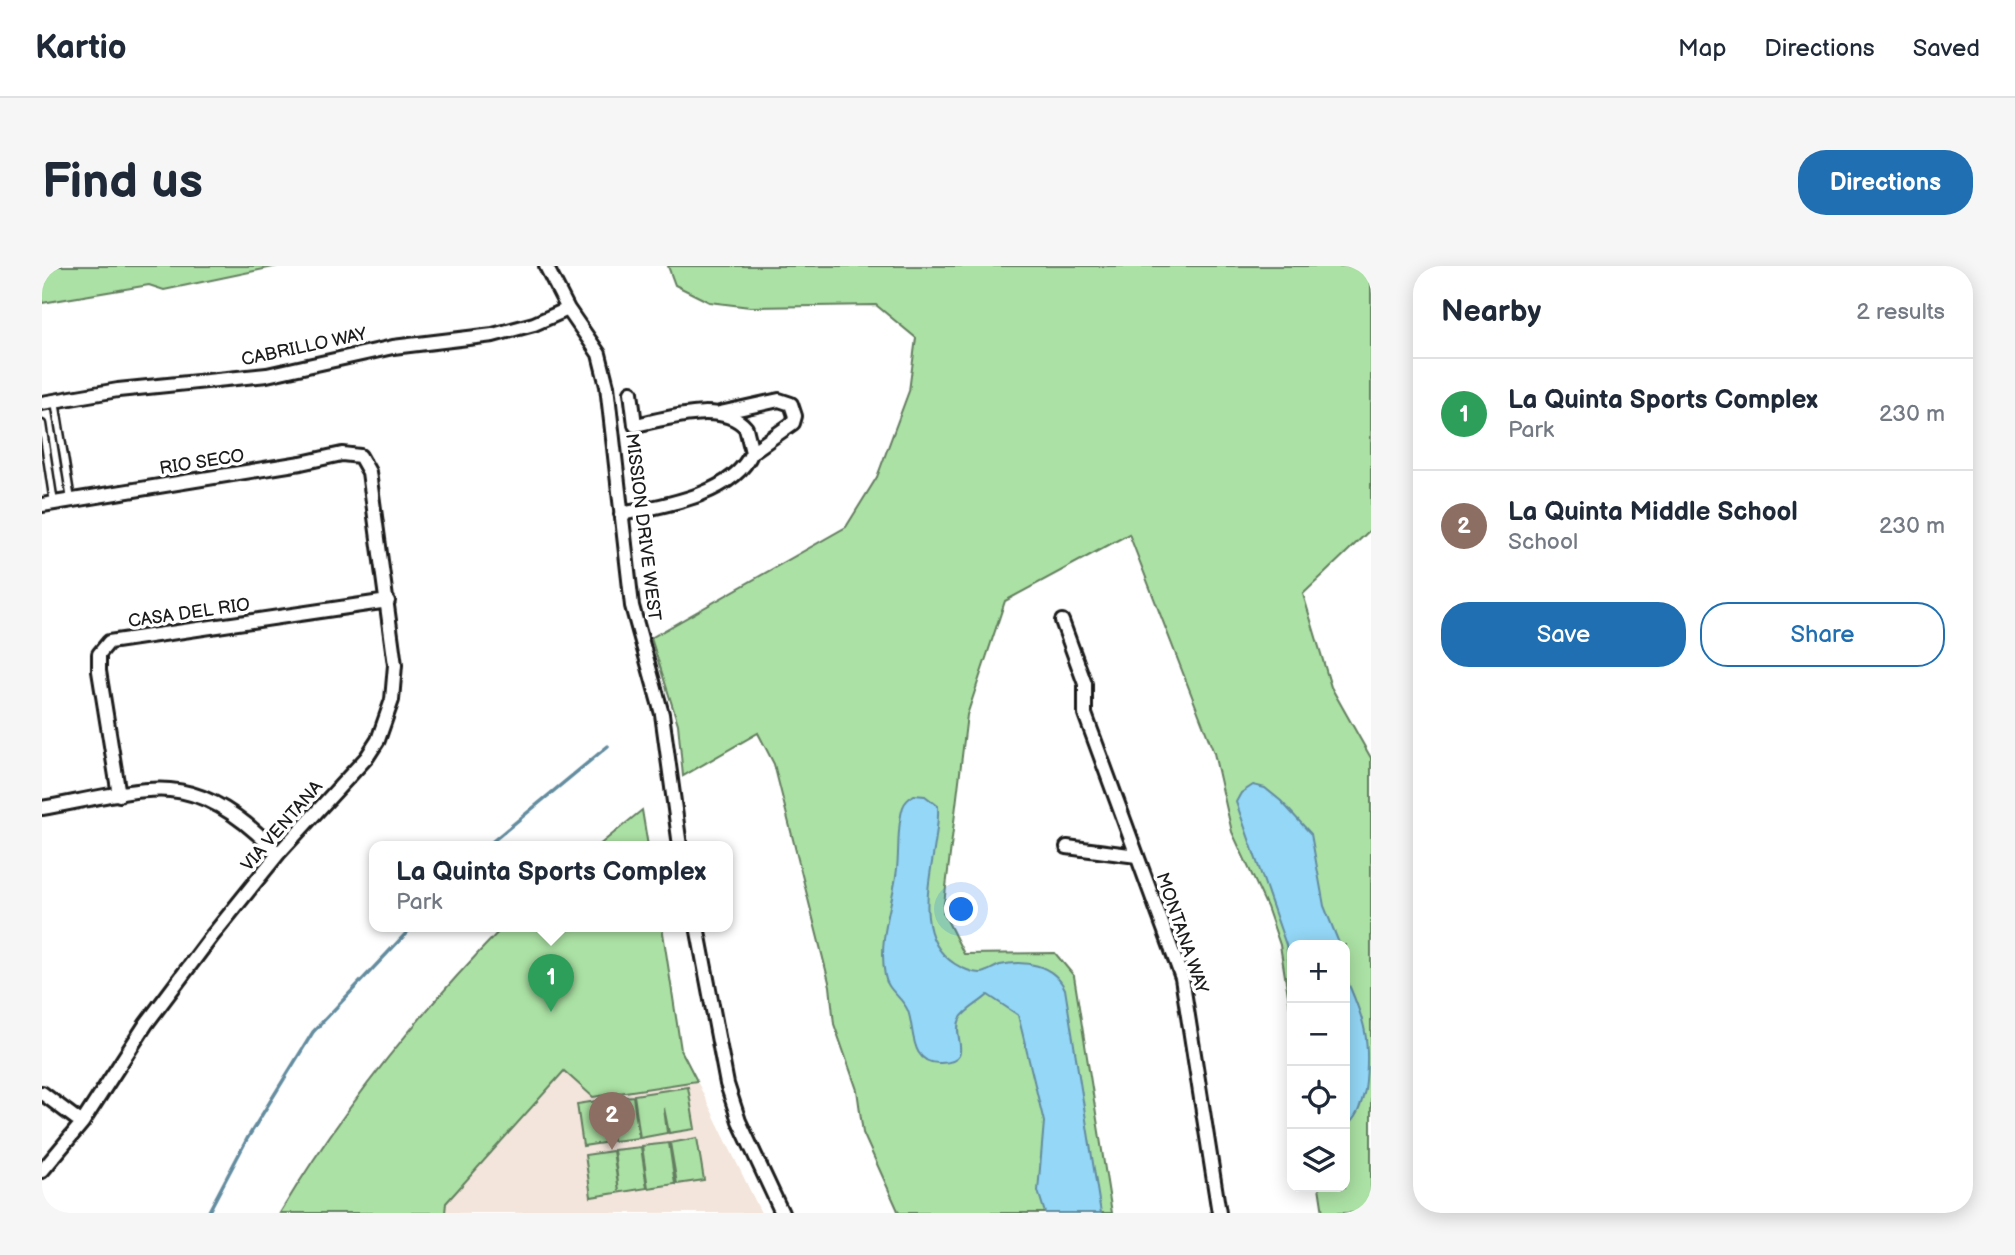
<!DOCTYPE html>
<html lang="en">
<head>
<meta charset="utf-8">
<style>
  body { margin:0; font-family:"Balsamiq Sans",sans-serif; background:#f6f6f7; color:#1f2937 }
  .controls { position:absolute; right:21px; bottom:21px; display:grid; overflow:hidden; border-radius:14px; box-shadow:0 4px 18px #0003 }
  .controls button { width:63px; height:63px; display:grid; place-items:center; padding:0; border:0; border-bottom:2px solid #e0e1e3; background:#fff; color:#1f2937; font:35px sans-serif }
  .you { position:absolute; left:920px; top:644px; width:24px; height:24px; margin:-18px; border:5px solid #fff; border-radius:50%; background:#1a73e8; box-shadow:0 0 0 10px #1a73e833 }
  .badge { display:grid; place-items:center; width:46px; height:46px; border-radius:50%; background:#1f6fb2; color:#fff; font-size:23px; font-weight:700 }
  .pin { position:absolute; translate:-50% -58px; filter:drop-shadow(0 2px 4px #0008) }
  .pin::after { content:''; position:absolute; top:37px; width:24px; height:21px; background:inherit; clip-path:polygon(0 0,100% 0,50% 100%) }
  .popup { position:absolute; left:327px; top:575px; width:364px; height:91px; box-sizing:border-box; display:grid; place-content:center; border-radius:14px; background:#fff; filter:drop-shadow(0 2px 5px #0005); font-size:23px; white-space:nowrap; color:#747a83 }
  .popup b { font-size:26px; color:#1f2937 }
  .popup::after { content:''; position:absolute; left:50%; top:100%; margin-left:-14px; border:14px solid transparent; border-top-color:#fff }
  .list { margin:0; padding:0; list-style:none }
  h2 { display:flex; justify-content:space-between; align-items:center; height:91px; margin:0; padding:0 28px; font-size:30px }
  h2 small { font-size:23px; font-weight:400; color:#747a83 }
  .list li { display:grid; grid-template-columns:46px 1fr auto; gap:21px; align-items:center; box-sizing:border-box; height:112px; padding:0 28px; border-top:2px solid #e0e1e3 }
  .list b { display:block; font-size:26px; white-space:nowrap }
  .list p { margin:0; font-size:23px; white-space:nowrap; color:#747a83 }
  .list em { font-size:23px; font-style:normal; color:#747a83 }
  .actions { display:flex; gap:14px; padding:21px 28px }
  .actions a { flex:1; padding:16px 0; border:2px solid #1f6fb2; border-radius:28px; text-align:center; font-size:24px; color:#1f6fb2 }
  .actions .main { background:#1f6fb2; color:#fff }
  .icon { flex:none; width:38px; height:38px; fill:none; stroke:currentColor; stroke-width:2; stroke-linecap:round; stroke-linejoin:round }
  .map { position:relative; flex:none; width:1329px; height:947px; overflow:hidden; border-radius:28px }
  header { display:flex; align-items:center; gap:42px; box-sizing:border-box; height:98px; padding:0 35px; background:#fff; border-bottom:2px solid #e0e1e3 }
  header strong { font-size:33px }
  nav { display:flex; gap:38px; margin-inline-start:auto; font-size:24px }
  .intro { display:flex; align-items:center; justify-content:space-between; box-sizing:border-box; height:168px; padding:0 42px }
  h1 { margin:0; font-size:49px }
  .button { padding:18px 32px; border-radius:28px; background:#1f6fb2; color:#fff; font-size:24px; font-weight:700 }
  main { display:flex; gap:42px; padding:0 42px }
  aside { flex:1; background:#fff; border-radius:28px; box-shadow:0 4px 18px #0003 }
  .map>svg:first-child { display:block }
  .built { fill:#f3e5db }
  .green { fill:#abe1a4; stroke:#647e60; stroke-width:2 }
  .water { fill:#94d7f6; stroke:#648c9f; stroke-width:2 }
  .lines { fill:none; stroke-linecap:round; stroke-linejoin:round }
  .stream { stroke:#648c9f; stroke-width:3.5 }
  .service-casing { stroke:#1c1c1c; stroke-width:11 }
  .minor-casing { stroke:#1c1c1c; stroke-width:18 }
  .service { stroke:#fff; stroke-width:6 }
  .minor { stroke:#fff; stroke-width:12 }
  .labels { text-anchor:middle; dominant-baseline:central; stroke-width:7; stroke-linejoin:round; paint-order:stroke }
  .street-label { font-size:18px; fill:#1c1c1c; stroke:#fff }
</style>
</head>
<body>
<header>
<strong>Kartio</strong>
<nav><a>Map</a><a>Directions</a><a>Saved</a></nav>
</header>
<div class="intro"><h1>Find us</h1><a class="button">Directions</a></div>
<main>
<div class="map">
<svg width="1329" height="947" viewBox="0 0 1329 947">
  <rect width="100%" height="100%" fill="#fff"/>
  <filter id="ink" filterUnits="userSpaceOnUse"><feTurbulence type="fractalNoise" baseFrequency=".0143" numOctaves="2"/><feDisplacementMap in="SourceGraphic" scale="14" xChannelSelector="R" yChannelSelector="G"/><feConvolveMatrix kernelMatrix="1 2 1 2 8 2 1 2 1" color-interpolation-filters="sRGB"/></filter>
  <g filter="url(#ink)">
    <path class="built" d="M522,805L551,831L655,815L719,947H403L404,937Z"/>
    <path class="green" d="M0,0H236L122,24L107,19L0,37Z
      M626,0H1329V263L1261,328L1289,421L1329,492V947H1281L1277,921H1303V679H1250V754L1238,679L1225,641L1190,566L1172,487L1087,268L963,335L925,449L901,646L922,688L1013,687L1032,710L1070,947H857L821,867L815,824L792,758L788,720L732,498L716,467L641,510L636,458L609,372L804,261L835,211L867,125L874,72L834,39L708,41L667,36L633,19Z
      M600,544L606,580H556Z
      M462,660H620L639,784L655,815L551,831L522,805L404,937L403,947H238C300,844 378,746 462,660Z
      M646,821L653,863L627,867L622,842L625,867L598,872L592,829Z
      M591,830L597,872L571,875L564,833Z
      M562,834L568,876L541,880L535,838Z
      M655,872L662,914L635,918L628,877Z
      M627,877L633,918L606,922L600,880Z
      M599,881L605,922L549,931L543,889L571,885L577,925L572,884Z"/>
    <path class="water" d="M1211,519L1223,522L1239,535L1269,568L1282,640L1297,677V679H1250V717L1244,679L1194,536L1199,527Z
      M872,529L883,530L896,540C899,588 861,665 913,698C919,702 931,707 938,707C944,707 952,701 958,699C983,694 1011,698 1023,723L1059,947H1003L996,925L1002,856L976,749L946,729C939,736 923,744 918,753C909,770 934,796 899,797C867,799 873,763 866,745C861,732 845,724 843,710C836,674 849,644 854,610C858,588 854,562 861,541C863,535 867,532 872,529Z
      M1303,710C1323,754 1329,774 1323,824C1319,838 1316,852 1303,861Z"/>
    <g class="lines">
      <path class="stream" d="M445,580L566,480
        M166,947L205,873L271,766L371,660"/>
      <g class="service-casing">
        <path id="service" d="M13,135L29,234
          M0,158L12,237"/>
      </g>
      <g class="minor-casing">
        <path id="minor" d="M504,0L526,43L557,88L565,120L590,340L620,448L638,580
          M0,137L76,124L225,109L351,81L451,69L492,58L526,43
          M678,147L737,134L749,138L753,150L751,157L710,186
          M0,239L259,197L300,188L318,190L327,206L353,399L350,434L336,474L325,491L236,588L170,670L104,758L40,857L0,905
          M579,248C620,240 692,229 710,186L704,162C680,134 624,153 593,159L589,126
          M1020,355L1043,418V448L1140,712L1177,947
          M77,529L57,405V388L67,376L346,335
          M0,542C37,536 92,521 128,524C170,527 209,559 236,588
          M1025,581L1095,590
          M655,660L685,818L697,855L740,947
          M0,827L40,857"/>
      </g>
      <use href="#service" class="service"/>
      <use href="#minor" class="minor"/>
    </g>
  </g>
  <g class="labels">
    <g class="street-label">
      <text transform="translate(262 81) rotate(-12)">CABRILLO WAY</text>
      <text transform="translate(160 196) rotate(-9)">RIO SECO</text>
      <text transform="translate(601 261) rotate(83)">MISSION DRIVE WEST</text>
      <text transform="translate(147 347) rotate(-8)">CASA DEL RIO</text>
      <text transform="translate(240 560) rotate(-49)">VIA VENTANA</text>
      <text transform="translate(1140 667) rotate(71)">MONTANA WAY</text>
    </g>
  </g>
</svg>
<div class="controls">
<button>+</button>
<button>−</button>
<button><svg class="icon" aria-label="locate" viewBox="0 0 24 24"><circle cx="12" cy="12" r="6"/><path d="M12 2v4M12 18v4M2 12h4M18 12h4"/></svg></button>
<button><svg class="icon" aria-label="layers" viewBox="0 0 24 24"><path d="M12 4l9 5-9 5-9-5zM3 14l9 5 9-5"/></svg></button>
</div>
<div class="you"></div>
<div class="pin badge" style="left:509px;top:746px;background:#2e9e5b">1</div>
<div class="popup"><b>La Quinta Sports Complex</b>Park</div>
<div class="pin badge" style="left:570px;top:884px;background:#8d6e63">2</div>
</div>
<aside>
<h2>Nearby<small>2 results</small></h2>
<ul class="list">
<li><span class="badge" style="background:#2e9e5b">1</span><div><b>La Quinta Sports Complex</b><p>Park</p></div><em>230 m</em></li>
<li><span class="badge" style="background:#8d6e63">2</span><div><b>La Quinta Middle School</b><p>School</p></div><em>230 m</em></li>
</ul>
<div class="actions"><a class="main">Save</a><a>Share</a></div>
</aside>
</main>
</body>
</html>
